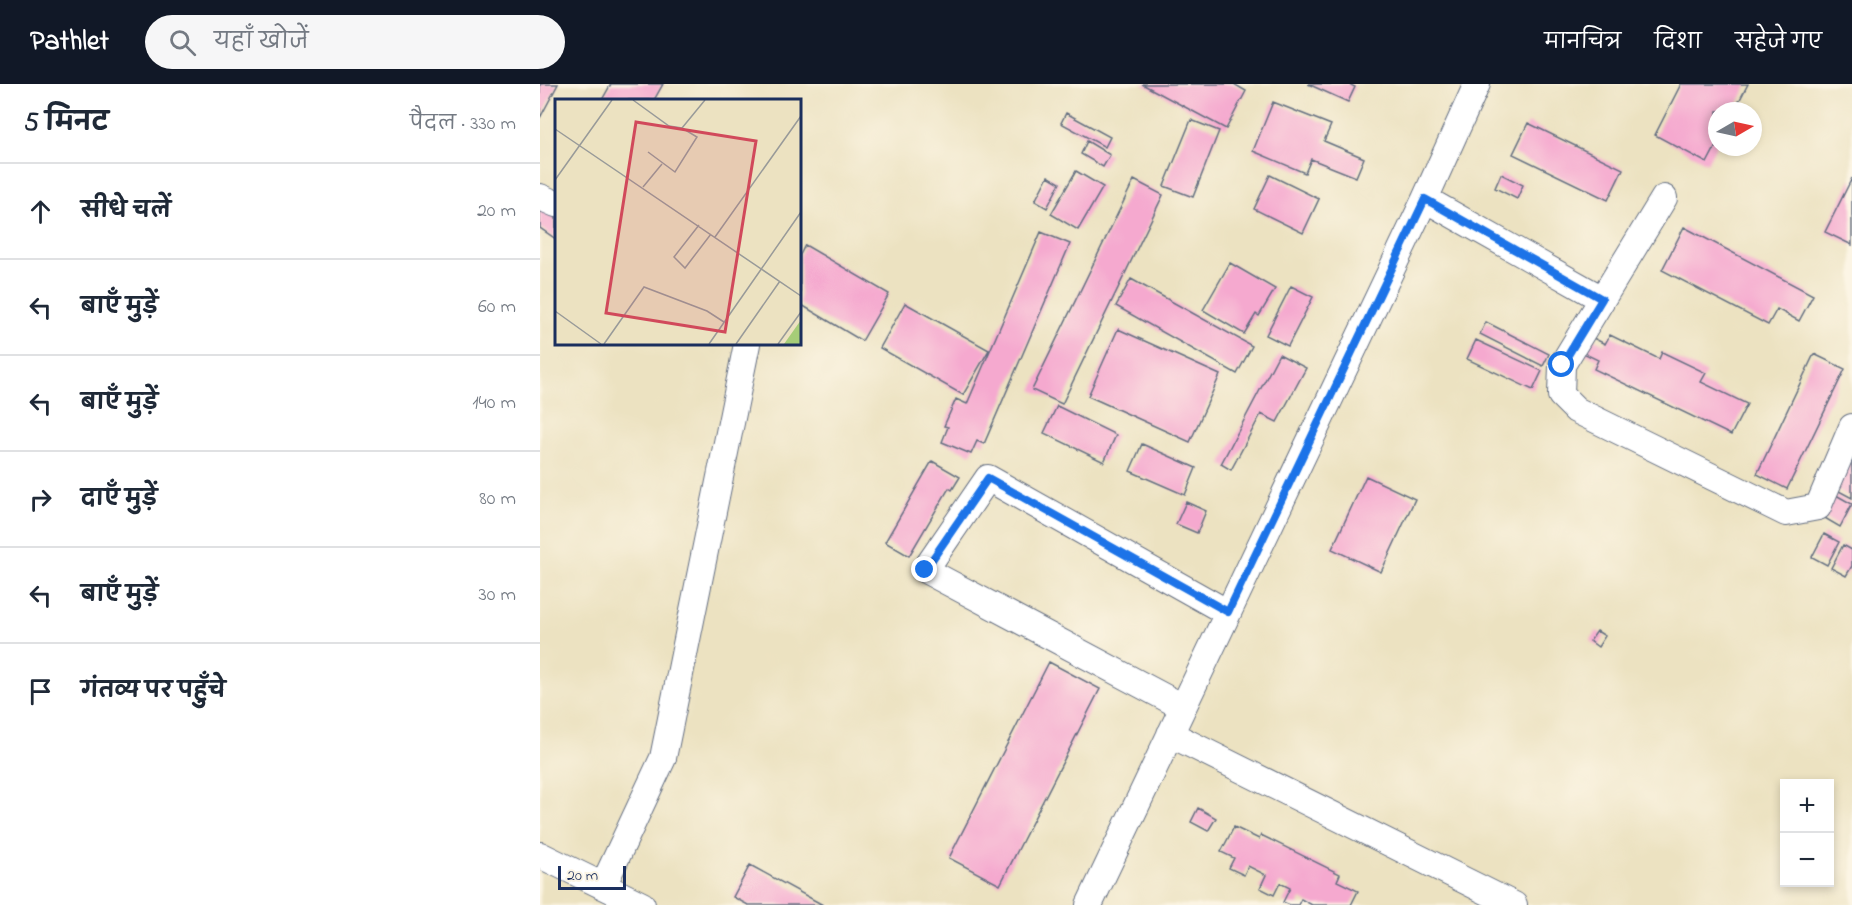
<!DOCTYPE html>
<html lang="hi">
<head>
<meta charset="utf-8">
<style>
  body { margin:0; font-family:"Indie Flower","Playpen Sans Deva",sans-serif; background:#f6f6f7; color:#1f2937 }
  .controls { position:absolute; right:18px; bottom:18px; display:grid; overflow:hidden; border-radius:0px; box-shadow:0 3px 9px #0003 }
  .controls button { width:54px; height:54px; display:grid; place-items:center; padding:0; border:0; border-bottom:2px solid #e0e1e3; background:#fff; color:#1f2937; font:30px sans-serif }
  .compass { position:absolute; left:1168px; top:18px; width:54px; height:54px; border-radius:50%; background:#fff; box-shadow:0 3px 9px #0003; rotate:81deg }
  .scale { position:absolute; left:18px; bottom:15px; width:68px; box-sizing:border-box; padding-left:6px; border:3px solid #1b2f5e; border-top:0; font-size:16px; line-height:21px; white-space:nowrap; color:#1b2f5e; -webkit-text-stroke:4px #fcf5e5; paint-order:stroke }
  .stop { position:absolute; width:18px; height:18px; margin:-14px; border:4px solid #1a73e8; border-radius:50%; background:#fff }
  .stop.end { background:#1a73e8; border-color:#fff; box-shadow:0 2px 6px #0008 }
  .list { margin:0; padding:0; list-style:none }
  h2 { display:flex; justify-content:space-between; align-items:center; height:78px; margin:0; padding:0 24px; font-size:26px }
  h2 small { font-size:20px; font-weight:400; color:#747a83 }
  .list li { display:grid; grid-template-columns:39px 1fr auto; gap:18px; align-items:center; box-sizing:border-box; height:96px; padding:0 24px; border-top:2px solid #e0e1e3 }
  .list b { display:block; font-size:22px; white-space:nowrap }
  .list em { font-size:20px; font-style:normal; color:#747a83 }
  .icon { flex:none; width:33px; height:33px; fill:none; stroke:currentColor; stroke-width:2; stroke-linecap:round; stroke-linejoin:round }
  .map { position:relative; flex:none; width:1312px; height:821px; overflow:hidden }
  header { display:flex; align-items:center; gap:36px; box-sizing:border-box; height:84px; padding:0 30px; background:#111827; color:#fff }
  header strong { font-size:28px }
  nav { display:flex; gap:33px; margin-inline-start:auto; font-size:21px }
  .search { width:420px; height:54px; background:#f6f6f7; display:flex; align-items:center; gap:15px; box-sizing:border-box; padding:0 21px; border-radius:33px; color:#747a83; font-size:22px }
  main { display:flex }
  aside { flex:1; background:#fff }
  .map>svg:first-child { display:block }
  .building { fill:#f5a9cf }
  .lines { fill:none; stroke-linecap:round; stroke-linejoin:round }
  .minor-casing { stroke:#646e81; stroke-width:28 }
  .minor { stroke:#fff; stroke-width:26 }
  .route { stroke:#1a73e8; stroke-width:8 }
  .inset-road { fill:none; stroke:#989a99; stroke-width:1.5 }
  .view { fill:#d1495b; fill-opacity:0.15; stroke:#d1495b; stroke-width:3 }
  .inset-edge { fill:none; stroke:#1b2f5e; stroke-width:3 }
</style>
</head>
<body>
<header>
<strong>Pathlet</strong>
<div class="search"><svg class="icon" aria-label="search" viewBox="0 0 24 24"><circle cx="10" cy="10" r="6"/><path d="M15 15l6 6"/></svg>यहाँ खोजें</div>
<nav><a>मानचित्र</a><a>दिशा</a><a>सहेजे गए</a></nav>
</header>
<main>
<aside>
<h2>5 मिनट<small>पैदल · 330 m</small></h2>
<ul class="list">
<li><svg class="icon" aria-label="ahead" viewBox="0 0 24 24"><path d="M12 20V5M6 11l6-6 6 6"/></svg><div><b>सीधे चलें</b></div><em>20 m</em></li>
<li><svg class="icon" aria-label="left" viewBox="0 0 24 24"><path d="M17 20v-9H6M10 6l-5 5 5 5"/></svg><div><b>बाएँ मुड़ें</b></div><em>60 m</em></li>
<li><svg class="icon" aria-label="left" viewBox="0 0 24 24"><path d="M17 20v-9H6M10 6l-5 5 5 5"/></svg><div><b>बाएँ मुड़ें</b></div><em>140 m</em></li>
<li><svg class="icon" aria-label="right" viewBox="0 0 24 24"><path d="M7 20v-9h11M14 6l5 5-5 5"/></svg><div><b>दाएँ मुड़ें</b></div><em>80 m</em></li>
<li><svg class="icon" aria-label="left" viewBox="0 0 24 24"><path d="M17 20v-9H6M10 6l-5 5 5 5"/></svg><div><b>बाएँ मुड़ें</b></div><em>30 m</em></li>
<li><svg class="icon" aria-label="arrive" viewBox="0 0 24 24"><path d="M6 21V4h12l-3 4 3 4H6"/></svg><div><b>गंतव्य पर पहुँचे</b></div></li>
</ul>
</aside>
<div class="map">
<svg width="1312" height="821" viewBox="0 0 1312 821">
  <rect width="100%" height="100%" fill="#fcf5e5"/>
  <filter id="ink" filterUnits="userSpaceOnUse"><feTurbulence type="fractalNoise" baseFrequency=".0167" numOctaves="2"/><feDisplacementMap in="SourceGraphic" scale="12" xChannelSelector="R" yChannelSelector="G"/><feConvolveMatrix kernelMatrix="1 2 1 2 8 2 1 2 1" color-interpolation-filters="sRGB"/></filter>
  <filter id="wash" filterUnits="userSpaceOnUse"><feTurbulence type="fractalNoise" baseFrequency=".008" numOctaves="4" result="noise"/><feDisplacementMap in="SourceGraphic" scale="24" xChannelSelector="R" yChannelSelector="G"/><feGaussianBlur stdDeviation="1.35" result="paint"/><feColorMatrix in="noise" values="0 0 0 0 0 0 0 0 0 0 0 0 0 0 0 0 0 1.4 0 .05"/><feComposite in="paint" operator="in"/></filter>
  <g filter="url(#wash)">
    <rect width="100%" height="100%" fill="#ece2c1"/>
    <g id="blocks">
      <path class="building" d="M0,0H18L0,34Z
        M71,0H123L114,16H62Z
        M602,0H694L706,7L686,45Z
        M768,0H809L815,3L808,18Z
        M1141,0H1208L1194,27H1177V60L1167,79L1115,51Z
        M733,18L791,41L784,57L824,74L816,93L771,75L765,89L713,67Z
        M526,29L570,53L565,63L521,39Z
        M651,36L679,47L653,113L624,102Z
        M988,39L1083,85L1068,116L973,70Z
        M547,57L570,71L563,83L541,70Z
        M536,87L563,103L538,146L511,130Z
        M961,90L983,101L977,115L955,104Z
        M730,91L779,115L763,149L714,125Z
        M508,92L520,99L507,124L495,117Z
        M1312,94V161L1285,148Z
        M594,96L623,111L522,320L492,306Z
        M0,111L16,122V155L0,144Z
        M1144,143L1273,211L1259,237L1237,225L1228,241L1122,186Z
        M501,148L530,160L444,360L437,357L431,370L402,358L408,343L404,342L416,315L427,320Z
        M265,161L349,210L322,257L260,220V171Z
        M690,179L735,205L719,232L716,230L704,250L663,226Z
        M591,195L712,262L697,290L576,222Z
        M751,202L773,213L748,262L726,251Z
        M365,219L449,266L423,311L340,264Z
        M946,238L1009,270L1003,282L940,250Z
        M578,245L680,291L650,358L548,312Z
        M1047,251L1065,260L1070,251L1119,275L1122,268L1166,289L1161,298L1207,320L1191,351L1054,285L1058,276L1039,267Z
        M936,256L1002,287L993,306L927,275Z
        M739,270L766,284L737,338L721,330L691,386L681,380Z
        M1274,270L1305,285L1247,405L1217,390Z
        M517,322L576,351L564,378L504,349Z
        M602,360L656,384L645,411L590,387Z
        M1312,373V414L1295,405Z
        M392,377L420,393L412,406L409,404L369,472L345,458Z
        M826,392L875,415L841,488L792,465Z
        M1296,411L1312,420L1300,443L1283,433Z
        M646,418L666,427L657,449L636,440Z
        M1284,450L1299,458L1287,481L1272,473Z
        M1303,461L1312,466V482L1306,492L1291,484Z
        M1057,547L1065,552L1058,563L1050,557Z
        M509,578L560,605L460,801L409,774Z
        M658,724L676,734L668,747L651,738Z
        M694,743L719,755L721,751L800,790L797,797L818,807L811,821H772L761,815L758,821H750L743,818L750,804L740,799L734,811L720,804L726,791L708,782L704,791L689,784L694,774L681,768Z
        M210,781L283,821H208L193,813Z"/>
    </g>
  </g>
  <g filter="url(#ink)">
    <use href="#blocks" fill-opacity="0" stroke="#646e81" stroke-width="1.5"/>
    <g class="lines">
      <g class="minor-casing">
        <path id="minor" d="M0,113L16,120
          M1124,114L1022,281L1021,311L1036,326L1246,429L1278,423L1312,343
          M885,115L1062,215
          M643,623L385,486L448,394L688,529
          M630,650L974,821
          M0,771L102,821
          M63,802L123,674L207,260
          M549,821L885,115L937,0"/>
      </g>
      <use href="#minor" class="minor"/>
    </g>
  </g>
  <g class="lines" filter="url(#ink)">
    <path class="route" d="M385,486L448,394L688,528L885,115L1062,215L1022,281"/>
  </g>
  <g transform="translate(15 15)">
    <rect width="246" height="246" fill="#ece2c1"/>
    <path d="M246,221V245H229Z" fill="#a6cd78"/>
    <path class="inset-road" d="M78,1L114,27L127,29L142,38L120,73L93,53M127,29L150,1M0,30L246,197M0,81L57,1M88,88L107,65M144,126L119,158L130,169L156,135M160,138L246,17M0,212L46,245M49,245L89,188L152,212L169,223M154,245L246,113M181,245L225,182M223,245L246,213"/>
    <path class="view" d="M81,23L201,42L170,233L51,214Z"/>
    <rect width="246" height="246" class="inset-edge"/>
  </g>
</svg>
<div class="controls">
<button>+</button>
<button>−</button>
</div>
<svg class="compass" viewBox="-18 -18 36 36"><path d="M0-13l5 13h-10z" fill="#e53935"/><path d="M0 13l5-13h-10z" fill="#747a83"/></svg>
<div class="scale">20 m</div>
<div class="stop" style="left:1022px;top:281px"></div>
<div class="stop end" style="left:385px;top:486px"></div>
</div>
</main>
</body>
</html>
